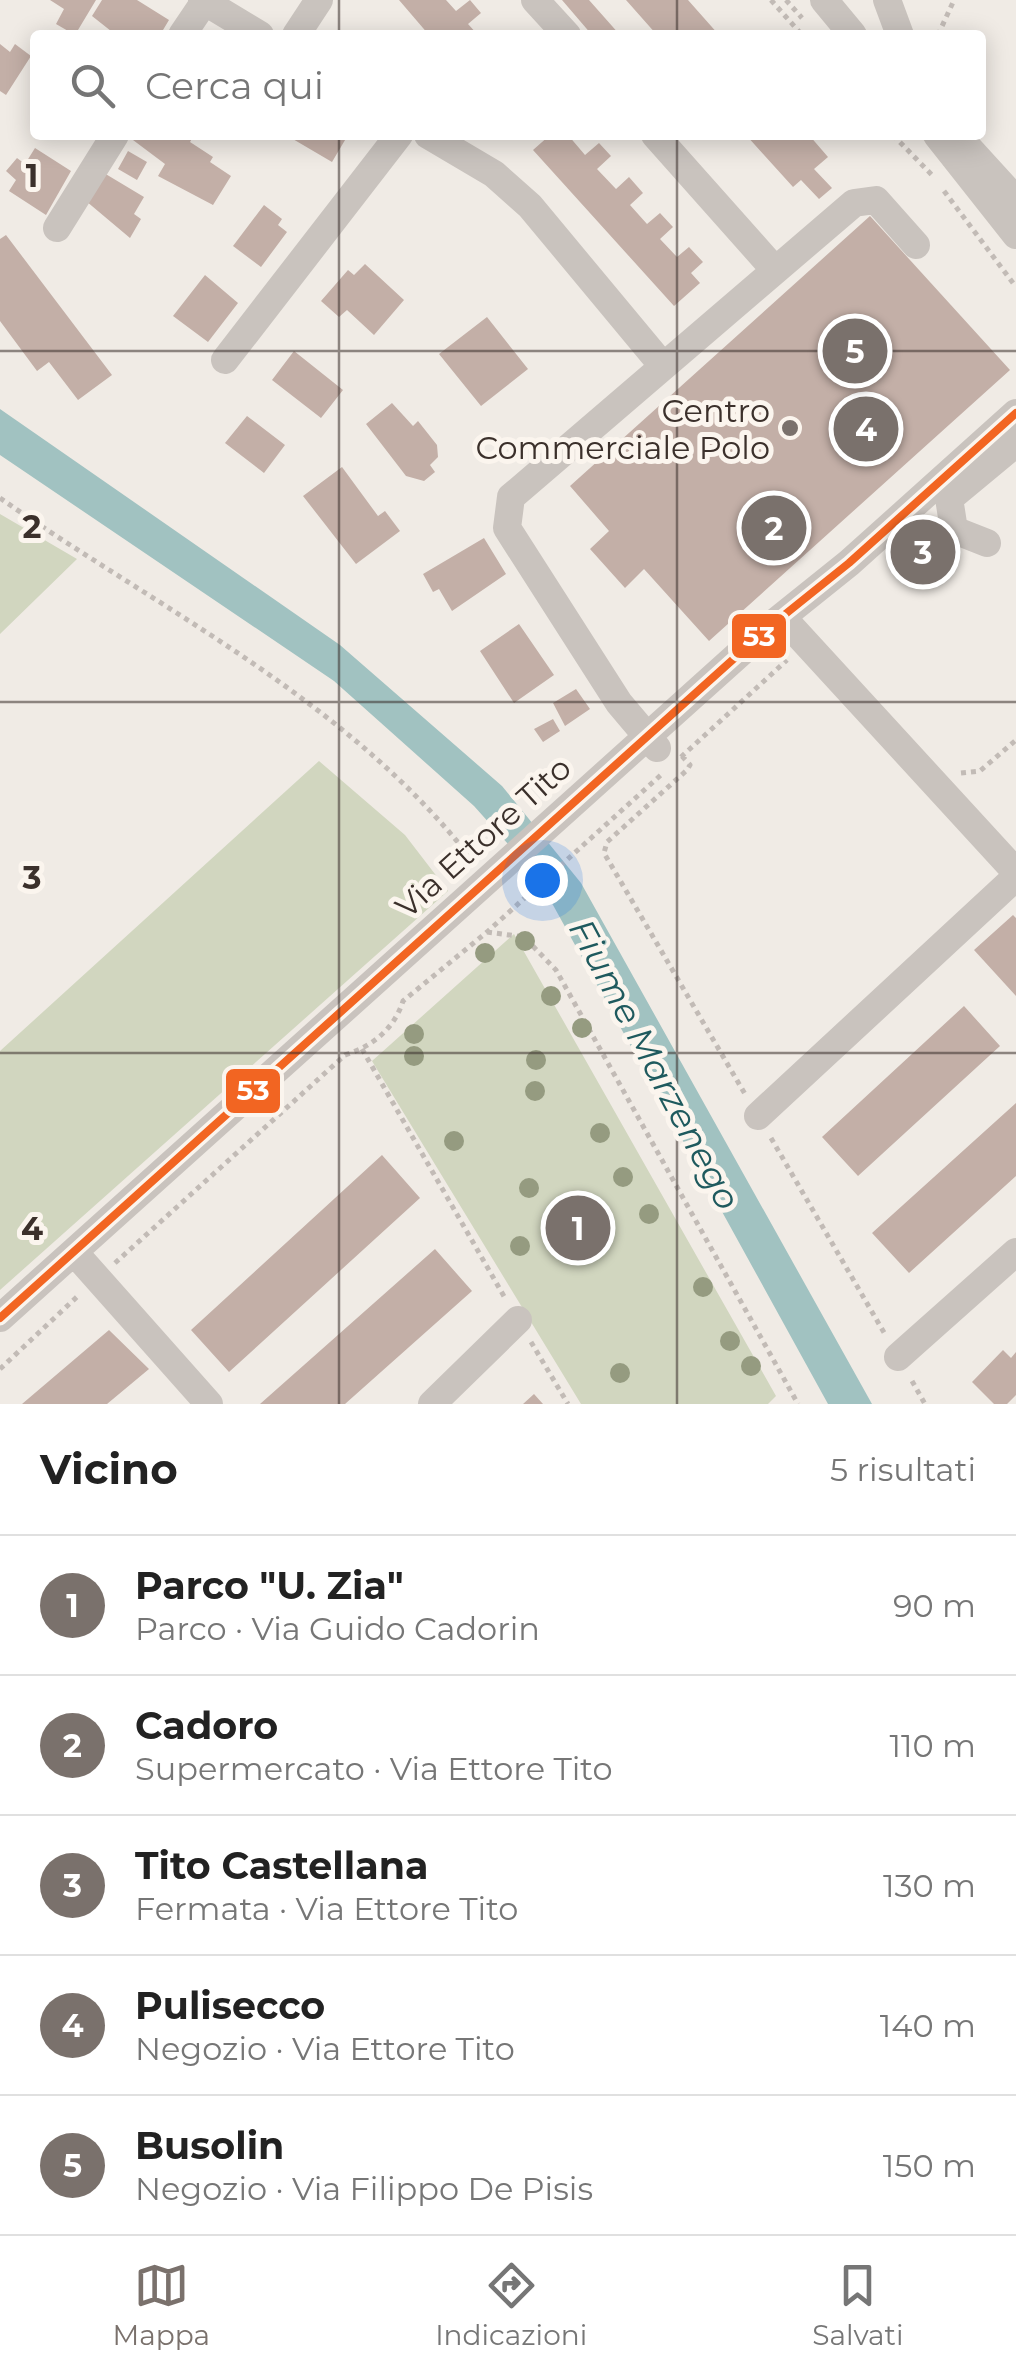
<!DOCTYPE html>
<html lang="it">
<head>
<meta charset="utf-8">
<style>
  body { margin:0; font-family:Montserrat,sans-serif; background:#f2f2f2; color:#222 }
  .you { position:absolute; left:542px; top:880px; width:35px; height:35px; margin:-25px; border:8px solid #fff; border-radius:50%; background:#1a73e8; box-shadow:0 0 0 15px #1a73e833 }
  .badge { display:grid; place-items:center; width:65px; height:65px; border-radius:50%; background:#7a716c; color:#fff; font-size:32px; font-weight:700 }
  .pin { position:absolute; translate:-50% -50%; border:5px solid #fff; box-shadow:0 2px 10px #0006 }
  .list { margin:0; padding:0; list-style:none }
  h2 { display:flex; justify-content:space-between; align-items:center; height:130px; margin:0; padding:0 40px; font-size:42px }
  h2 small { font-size:32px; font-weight:400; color:#767676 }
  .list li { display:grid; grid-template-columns:65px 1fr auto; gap:30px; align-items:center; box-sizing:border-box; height:140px; padding:0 40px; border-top:2px solid #e0e0e0 }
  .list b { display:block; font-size:38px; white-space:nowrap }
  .list p { margin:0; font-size:32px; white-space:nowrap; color:#767676 }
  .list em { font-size:32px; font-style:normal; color:#767676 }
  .icon { flex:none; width:55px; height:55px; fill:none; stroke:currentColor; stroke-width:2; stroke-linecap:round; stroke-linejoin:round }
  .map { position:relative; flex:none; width:1016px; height:1404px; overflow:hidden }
  .search { position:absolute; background:#fff; box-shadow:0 5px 25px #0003; left:30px; right:30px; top:30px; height:110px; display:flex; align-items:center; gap:25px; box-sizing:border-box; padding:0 35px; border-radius:10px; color:#767676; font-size:38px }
  .sheet { height:830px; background:#fff }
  nav { display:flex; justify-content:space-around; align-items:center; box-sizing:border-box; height:140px; border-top:2px solid #e0e0e0; background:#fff; font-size:28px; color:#767676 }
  nav a { display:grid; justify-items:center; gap:5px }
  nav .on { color:#7a716c }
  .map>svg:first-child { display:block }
  .green { fill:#d1d6bf }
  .water { fill:#a1c2c1 }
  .building { fill:#c3afa7 }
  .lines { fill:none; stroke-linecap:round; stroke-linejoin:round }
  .path { stroke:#c2bbb6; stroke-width:5; stroke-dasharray:5 5; stroke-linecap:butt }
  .minor { stroke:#c9c3be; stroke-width:28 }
  .bus-1-casing { stroke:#fbf5ee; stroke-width:15 }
  .bus-1 { stroke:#f26522; stroke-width:8 }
  .tree { fill:#959b80 }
  .grid { fill:none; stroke:#3b302b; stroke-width:2.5; stroke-opacity:0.55 }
  .poi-dot { fill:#7a716c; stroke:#fbf5ee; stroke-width:4 }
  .labels { text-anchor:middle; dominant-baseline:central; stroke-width:10; stroke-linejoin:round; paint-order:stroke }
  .poi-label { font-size:32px; fill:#3b302b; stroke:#fbf5ee; text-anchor:end }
  .street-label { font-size:32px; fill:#3b302b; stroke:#fbf5ee }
  .water-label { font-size:35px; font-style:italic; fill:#1f5a5e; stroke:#fbf5ee }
  .grid-label { font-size:32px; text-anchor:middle; font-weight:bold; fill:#3b302b; stroke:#fbf5ee; stroke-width:10; stroke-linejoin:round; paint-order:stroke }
  .line-badge { stroke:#fbf5ee; stroke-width:4 }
  .badge-label { font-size:28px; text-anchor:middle; font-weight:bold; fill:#fff }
</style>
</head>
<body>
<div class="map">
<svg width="1016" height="1404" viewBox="0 0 1016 1404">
  <rect width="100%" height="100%" fill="#f0ebe5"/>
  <path class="green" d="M0,514L77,559L0,634Z
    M319,761L405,835L448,891L0,1290V1051Z
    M514,934L776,1396L768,1404H581L372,1061Z"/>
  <path class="water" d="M0,409L340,645L502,786L581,883L872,1404H828L553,905L516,853L474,806L334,681L0,455Z"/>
  <path class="building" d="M50,0H96L75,35L56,24L64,9Z
    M102,0H137L169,20L160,35H116L92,16Z
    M399,0H446L456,11L470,0L481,13L468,24L478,35H429Z
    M562,0H589L620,35H592Z
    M626,0H688L719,35H657Z
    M0,44L10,52L15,44L31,56L6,95L0,91Z
    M136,135H194L190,142L213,157L210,162L231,176L213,205L158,176L165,164L133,140Z
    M286,135H348L332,162Z
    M550,135H568L585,155L599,143L611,156L597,169L616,189L629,177L643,193L630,205L647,224L660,213L673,227L660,239L677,257L689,247L703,262L691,273L700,283L674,306L533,150Z
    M746,135H809L828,157L814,169L832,188L819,199L801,180L793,187Z
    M35,148L71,171L46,215L9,191L16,180L6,171L17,158L25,164Z
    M128,151L147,162L137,180L118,169Z
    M104,173L144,197L134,214L141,219L130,238L86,201Z
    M264,205L282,219L278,225L287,232L261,267L233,246Z
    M870,216L1010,370L709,641L644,569L625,588L590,549L609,531L570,486Z
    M6,235L112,375L78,400L49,362L37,371L0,321V239Z
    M365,264L404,300L374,335L347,310L339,317L321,301L348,270L354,275Z
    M205,275L238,303L208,342L173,316Z
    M487,317L528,369L481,406L439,354Z
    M294,351L343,390L321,418L272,380Z
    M392,403L413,426L418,421L437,445L438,457L430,465L435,472L424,481L406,476L366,424Z
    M247,416L285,445L264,473L225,443Z
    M342,467L378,516L385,511L400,531L356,564L303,496Z
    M484,538L506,574L452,611L439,589L433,592L423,574Z
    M519,624L554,675L514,703L480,651Z
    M576,689L590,709L565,726L553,703Z
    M553,719L560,731L543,742L534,729Z
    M1013,915L1016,918V996L974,950Z
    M964,1006L1000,1046L858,1176L822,1137Z
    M1016,1103V1176L909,1273L872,1233Z
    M382,1155L420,1198L229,1372L191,1330Z
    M435,1249L472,1291L345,1404H260Z
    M109,1330L149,1369L107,1404H22Z
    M1003,1350L1011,1358L1016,1352V1395L1007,1404H994L972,1382Z
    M534,1394L543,1404H523Z"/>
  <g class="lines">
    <path class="path" d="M771,0L802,35
      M786,0L802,18
      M938,35L954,0
      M893,135L932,175
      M944,191L1016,287
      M0,498C162,611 349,701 473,861
      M682,756L690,765L687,770L607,842L604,853L745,1094
      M681,757L787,660
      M961,773L980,771L1016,740
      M458,844L457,856L464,869
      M487,932L524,937L556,970L798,1404
      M362,1049L505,1298
      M771,1138L886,1336
      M115,1263L345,1055C373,1046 394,1029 403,1001L487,932L662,774
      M531,1342L568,1404
      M0,1369L80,1294
      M912,1381L925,1404"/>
    <path class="minor" d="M202,0L260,35
      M535,0L567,35
      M824,0L853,35
      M887,0L900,35
      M182,35L205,1
      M296,35L319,0
      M428,135L494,174L530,206L663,366
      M655,135L775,270
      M937,135L1016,235
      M963,142L1016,200
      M57,228L115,135
      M225,360L399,135
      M951,497L1016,443
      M949,498L954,530L987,543
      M782,617L1016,872
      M657,748L619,703L507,528L511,497L854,203L876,200L916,245
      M758,1116L1016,877
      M74,1252L209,1404
      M0,1318L768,628L849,563L1016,413
      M898,1357L1016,1252
      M432,1404L518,1320"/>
    <g class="bus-1-casing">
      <path id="bus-1" d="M0,1318L768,628L849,563L1016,413"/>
    </g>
    <use href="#bus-1" class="bus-1"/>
  </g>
  <g class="tree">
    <circle cx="525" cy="941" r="10"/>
    <circle cx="485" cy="953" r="10"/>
    <circle cx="551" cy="996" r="10"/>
    <circle cx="582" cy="1028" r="10"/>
    <circle cx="414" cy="1034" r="10"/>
    <circle cx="414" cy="1056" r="10"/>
    <circle cx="536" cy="1060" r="10"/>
    <circle cx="535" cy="1091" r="10"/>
    <circle cx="600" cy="1133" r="10"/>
    <circle cx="454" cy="1141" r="10"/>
    <circle cx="623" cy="1177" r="10"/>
    <circle cx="529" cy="1188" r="10"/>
    <circle cx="649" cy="1214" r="10"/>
    <circle cx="520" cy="1246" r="10"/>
    <circle cx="703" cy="1287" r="10"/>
    <circle cx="730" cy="1341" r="10"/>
    <circle cx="751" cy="1366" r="10"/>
    <circle cx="620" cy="1373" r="10"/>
  </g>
  <path class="grid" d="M339,0V35M677,0V35M339,135V1404M677,135V1404M0,351H1016M0,702H1016M0,1053H1016"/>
  <circle class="poi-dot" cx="790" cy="428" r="10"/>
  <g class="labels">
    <g class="poi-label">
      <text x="770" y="410">Centro<tspan x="770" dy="37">Commerciale Polo</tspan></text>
    </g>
    <g class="street-label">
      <text transform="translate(483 837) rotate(-42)">Via Ettore Tito</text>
    </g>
    <g class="water-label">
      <text transform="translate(655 1064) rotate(62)">Fiume Marzenego</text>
    </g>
  </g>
  <g class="grid-label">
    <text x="32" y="187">1</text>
    <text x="32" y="538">2</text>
    <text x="32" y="889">3</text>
    <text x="32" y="1240">4</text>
  </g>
  <g class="line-badge">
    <rect x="730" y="612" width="58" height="48" rx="10" fill="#f26522"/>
    <rect x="224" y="1067" width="58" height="48" rx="10" fill="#f26522"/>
  </g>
  <g class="badge-label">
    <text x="759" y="646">53</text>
    <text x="253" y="1100">53</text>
  </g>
</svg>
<div class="you"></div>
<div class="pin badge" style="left:578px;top:1228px">1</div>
<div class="pin badge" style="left:774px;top:528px">2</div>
<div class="pin badge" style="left:923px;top:552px">3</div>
<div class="pin badge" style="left:866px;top:429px">4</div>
<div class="pin badge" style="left:855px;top:351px">5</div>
<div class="search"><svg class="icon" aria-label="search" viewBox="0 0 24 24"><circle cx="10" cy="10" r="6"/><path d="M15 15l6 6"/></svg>Cerca qui</div>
</div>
<section class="sheet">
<h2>Vicino<small>5 risultati</small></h2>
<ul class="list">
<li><span class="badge">1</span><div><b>Parco &quot;U. Zia&quot;</b><p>Parco · Via Guido Cadorin</p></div><em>90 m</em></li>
<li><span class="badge">2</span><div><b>Cadoro</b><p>Supermercato · Via Ettore Tito</p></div><em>110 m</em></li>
<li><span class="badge">3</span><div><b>Tito Castellana</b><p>Fermata · Via Ettore Tito</p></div><em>130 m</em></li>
<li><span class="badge">4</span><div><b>Pulisecco</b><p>Negozio · Via Ettore Tito</p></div><em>140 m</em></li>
<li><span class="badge">5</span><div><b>Busolin</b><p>Negozio · Via Filippo De Pisis</p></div><em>150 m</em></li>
</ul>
</section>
<nav>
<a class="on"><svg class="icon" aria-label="map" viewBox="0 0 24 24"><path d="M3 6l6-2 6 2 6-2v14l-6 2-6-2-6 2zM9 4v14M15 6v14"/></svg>Mappa</a>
<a><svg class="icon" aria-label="directions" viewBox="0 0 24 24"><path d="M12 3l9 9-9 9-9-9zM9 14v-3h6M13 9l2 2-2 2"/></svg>Indicazioni</a>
<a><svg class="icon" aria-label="saved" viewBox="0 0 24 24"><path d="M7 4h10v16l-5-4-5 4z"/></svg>Salvati</a>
</nav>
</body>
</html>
